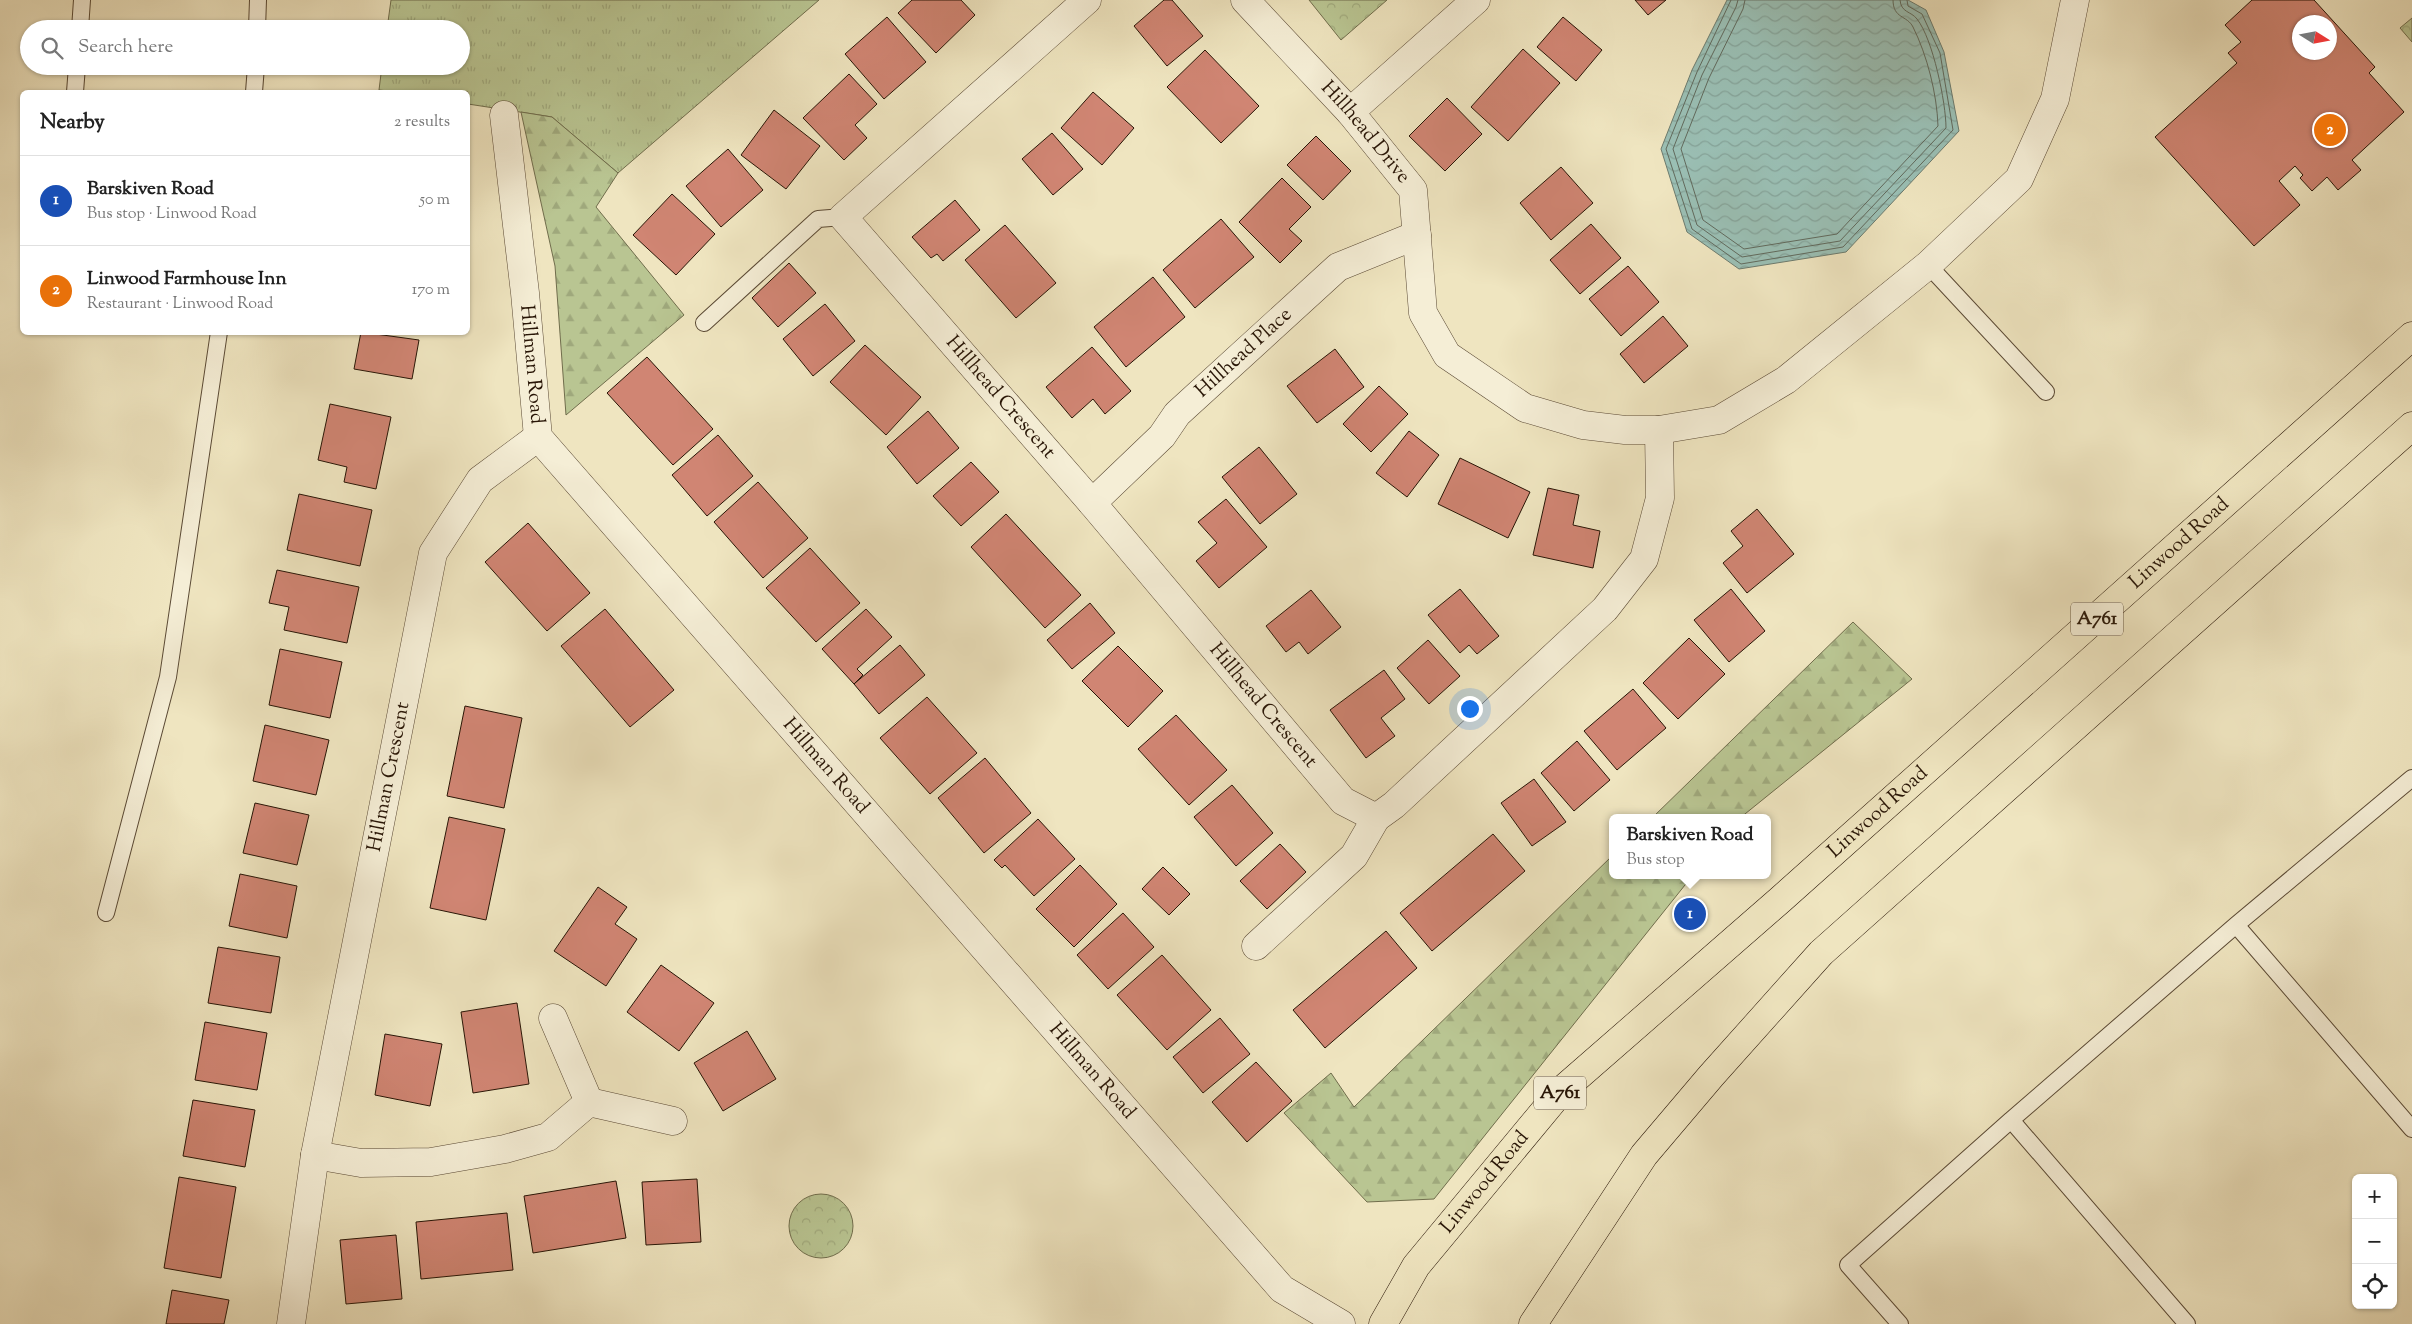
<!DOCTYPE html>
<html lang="en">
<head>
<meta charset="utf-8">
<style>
  body { margin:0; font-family:"Sorts Mill Goudy",serif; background:#f2f2f2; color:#222 }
  .controls { position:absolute; right:15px; bottom:15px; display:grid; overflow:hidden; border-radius:8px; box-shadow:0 1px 4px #0004 }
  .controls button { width:45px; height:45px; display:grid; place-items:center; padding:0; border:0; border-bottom:1px solid #e0e0e0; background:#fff; color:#222; font:25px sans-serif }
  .compass { position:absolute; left:2292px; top:15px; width:45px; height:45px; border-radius:50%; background:#fff; box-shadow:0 1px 4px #0004; rotate:101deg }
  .you { position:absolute; left:1469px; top:708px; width:18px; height:18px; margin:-12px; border:4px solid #fff; border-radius:50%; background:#1a73e8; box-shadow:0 0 0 8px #1a73e833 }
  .badge { display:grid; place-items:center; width:32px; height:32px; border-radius:50%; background:#8f2418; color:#fff; font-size:16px; font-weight:700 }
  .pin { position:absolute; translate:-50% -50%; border:2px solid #fff; box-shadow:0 1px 5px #0006 }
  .popup { position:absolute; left:1609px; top:814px; width:162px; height:65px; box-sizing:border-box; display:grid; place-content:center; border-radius:8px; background:#fff; filter:drop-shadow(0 1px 4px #0005); font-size:16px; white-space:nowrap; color:#767676 }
  .popup b { font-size:19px; color:#222 }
  .popup::after { content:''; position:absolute; left:50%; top:100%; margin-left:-10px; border:10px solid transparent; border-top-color:#fff }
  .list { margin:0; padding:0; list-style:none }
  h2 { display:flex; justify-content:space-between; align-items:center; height:65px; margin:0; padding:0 20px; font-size:21px }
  h2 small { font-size:16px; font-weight:400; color:#767676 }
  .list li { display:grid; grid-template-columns:32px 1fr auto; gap:15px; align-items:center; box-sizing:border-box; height:90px; padding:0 20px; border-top:1px solid #e0e0e0 }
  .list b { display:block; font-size:19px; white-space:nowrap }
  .list p { margin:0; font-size:16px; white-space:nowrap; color:#767676 }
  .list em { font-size:16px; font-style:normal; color:#767676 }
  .icon { flex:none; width:28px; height:28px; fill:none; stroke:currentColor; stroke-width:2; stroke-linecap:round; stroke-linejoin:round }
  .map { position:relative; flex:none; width:2412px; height:1324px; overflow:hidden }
  .search { position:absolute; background:#fff; box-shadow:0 1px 4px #0004; left:20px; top:20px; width:450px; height:55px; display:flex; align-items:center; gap:12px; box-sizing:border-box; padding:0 18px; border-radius:28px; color:#767676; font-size:19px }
  .panel { position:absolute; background:#fff; box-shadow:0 1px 4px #0004; left:20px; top:90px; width:450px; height:245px; border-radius:8px }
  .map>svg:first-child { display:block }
  .grass { fill:url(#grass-tufts); stroke:#706d4c }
  .forest { fill:url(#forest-firs); stroke:#706d4c }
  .park { fill:url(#park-crowns); stroke:#706d4c }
  .water { fill:url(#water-waves); stroke:#6c7b6e }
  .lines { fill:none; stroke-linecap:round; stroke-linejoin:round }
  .shore { stroke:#616a5d; stroke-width:1 }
  .building { fill:#d08573; stroke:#281506; fill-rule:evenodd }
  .service-casing { stroke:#5a4934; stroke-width:18 }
  .minor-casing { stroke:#5a4934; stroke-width:29 }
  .primary-casing { stroke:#281506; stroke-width:29 }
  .service { stroke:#f5eed6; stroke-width:16 }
  .minor { stroke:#f5eed6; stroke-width:28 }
  .primary { stroke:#efe5c0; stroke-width:28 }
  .labels { text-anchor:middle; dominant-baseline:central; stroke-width:4; stroke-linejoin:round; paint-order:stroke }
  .shield { fill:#f5eed6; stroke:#665644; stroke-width:1 }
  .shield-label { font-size:19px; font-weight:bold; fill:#281506 }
  .street-label { font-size:20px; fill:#281506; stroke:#f5eed6 }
</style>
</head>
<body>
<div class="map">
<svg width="2412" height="1324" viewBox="0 0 2412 1324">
  <defs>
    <pattern id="grass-tufts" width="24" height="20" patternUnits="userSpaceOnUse" patternTransform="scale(1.25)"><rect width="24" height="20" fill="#b9c592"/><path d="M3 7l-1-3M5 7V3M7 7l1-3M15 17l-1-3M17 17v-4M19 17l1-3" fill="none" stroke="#9fa87c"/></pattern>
    <pattern id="forest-firs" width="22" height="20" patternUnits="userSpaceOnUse" patternTransform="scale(1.25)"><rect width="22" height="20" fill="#b9c592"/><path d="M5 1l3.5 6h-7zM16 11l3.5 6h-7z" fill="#9fa87c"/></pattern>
    <pattern id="park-crowns" width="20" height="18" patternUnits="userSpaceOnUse" patternTransform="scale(1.25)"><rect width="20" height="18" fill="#b9c592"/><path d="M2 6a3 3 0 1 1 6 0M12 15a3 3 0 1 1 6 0" fill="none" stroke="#9fa87c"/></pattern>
    <pattern id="water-waves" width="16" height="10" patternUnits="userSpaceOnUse" patternTransform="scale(1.25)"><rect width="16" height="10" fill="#9abfb4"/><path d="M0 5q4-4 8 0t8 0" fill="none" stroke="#85a399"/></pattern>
  </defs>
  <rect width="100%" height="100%" fill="#efe5c0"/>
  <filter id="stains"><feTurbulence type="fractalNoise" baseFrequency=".004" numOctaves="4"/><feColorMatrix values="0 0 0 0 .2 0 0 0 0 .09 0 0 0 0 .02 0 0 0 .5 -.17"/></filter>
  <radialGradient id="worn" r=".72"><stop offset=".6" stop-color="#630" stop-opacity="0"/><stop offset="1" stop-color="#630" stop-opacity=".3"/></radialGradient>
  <path class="grass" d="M391,0H819L618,173L552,117L468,104V92H397L379,90L382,66H461V29H387Z"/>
  <path class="forest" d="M521,112L552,117L618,173L596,207L684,315L566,415L555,266Z
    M1853,622L1912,679L1740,818H1652Z
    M1612,856V875H1693L1434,1199L1367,1202L1284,1113L1331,1073L1354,1107Z"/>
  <path class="park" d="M1309,0H1387L1341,40Z
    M2412,18V42L2400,28Z
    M789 1226a32 32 0 1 1 64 0a32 32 0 1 1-64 0Z"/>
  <path class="water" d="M1727,0H1908L1926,10L1944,52L1959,131L1846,252L1739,269L1687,232L1661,149L1692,70Z"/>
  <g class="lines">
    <path class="shore" d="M1731,0L1697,72L1666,149L1692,229L1741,264L1843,247L1953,130L1940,53L1922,14L1908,6L1907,0
      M1738,0L1736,7L1702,75L1673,149L1697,225L1742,257L1840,241L1946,128C1946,103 1933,39 1917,19C1911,11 1901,13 1900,0
      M1745,0L1743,9L1709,78L1681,149L1703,220L1744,249L1837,234L1938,126C1937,94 1927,55 1913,27C1907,15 1893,19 1893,0"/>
  </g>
  <path class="building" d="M912,0H961L975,15L936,53L898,13Z
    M1164,0H1172L1203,36L1167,66L1134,26Z
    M1635,0H1666L1648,15Z
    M2252,0H2314L2375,67L2369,73L2404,112L2352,160L2361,170L2338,190L2327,177L2312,191L2300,178L2303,175L2295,166L2279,181L2300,205L2254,246L2155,137L2237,63L2228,53L2241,42L2225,25ZM2300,22H2330V52H2300Z
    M887,17L926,62L884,99L845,54Z
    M1563,17L1602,50L1576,81L1537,47Z
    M1523,49L1560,83L1508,141L1471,107Z
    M1205,50L1259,106L1221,143L1167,87Z
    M849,74L877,104L855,125L867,138L844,160L803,118Z
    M1093,92L1134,128L1102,165L1061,128Z
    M1447,98L1482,134L1445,171L1409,136Z
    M774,110L820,146L786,189L741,155Z
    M1052,133L1083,169L1053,195L1022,159Z
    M1316,136L1351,171L1323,200L1287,165Z
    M728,149L763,190L721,227L686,186Z
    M1561,167L1593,203L1551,240L1520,203Z
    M1282,178L1311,207L1289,229L1302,241L1280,263L1239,222Z
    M672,194L715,234L676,275L633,235Z
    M955,200L980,230L943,261L937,254L931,258L912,237Z
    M1221,219L1254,257L1195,308L1163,270Z
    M1591,224L1621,258L1580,294L1550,260Z
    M1005,225L1056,283L1016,318L965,260Z
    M789,263L816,293L778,327L752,298Z
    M1628,266L1659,302L1621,336L1589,299Z
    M1153,277L1185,317L1126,367L1094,327Z
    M825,304L855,341L813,376L783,339Z
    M1663,316L1688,346L1644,383L1620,354Z
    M361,332L419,340L412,379L354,369Z
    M865,345L921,397L886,435L830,382Z
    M1092,347L1131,391L1105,414L1093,399L1072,418L1046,387Z
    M1335,349L1364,387L1317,423L1287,386Z
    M647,357L713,429L673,465L607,393Z
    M1379,386L1408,414L1371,452L1343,424Z
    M330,404L391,417L376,489L344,482L347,467L318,460Z
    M928,411L959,448L917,484L887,447Z
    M1409,431L1439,455L1407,497L1376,473Z
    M718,435L753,476L707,516L672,475Z
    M1259,447L1297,494L1260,524L1222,477Z
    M1460,458L1530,492L1508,538L1438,504Z
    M971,462L999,492L961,526L933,496Z
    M758,482L808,538L763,578L714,522Z
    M1548,488L1579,495L1573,525L1600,531L1593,568L1533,555Z
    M299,494L372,510L360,566L287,550Z
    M1226,499L1267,547L1219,588L1196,561L1217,543L1198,522Z
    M1757,509L1794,554L1747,593L1723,563L1743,546L1731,531Z
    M1006,514L1081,595L1045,628L971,547Z
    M528,523L590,593L547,631L485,562Z
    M810,548L860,603L816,642L766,588Z
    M277,570L359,587L347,643L284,630L289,607L269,603Z
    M1460,589L1499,636L1477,654L1469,645L1460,653L1428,615Z
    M1731,589L1765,631L1729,662L1694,620Z
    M1311,590L1341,627L1308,654L1299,642L1286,652L1266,626Z
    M1090,603L1115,633L1072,669L1047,640Z
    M605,609L674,690L630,727L561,646Z
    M866,609L892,637L857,669L863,675L854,684L822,649Z
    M1689,638L1725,674L1678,719L1643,683Z
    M1428,640L1460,676L1429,704L1397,668Z
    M900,645L925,675L879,714L854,684Z
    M1118,646L1163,691L1128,727L1082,681Z
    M280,649L342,662L330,718L269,705Z
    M1384,670L1405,699L1381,718L1395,736L1366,758L1330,710Z
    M1633,689L1666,728L1617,770L1584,731Z
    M927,697L977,753L930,794L880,738Z
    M465,706L522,718L504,808L447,796Z
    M1176,715L1227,770L1189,805L1138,749Z
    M265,725L329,740L316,795L253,781Z
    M1577,741L1610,780L1574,811L1541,773Z
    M985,758L1031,813L984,853L938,798Z
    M1534,779L1566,822L1532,846L1501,803Z
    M1232,785L1273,833L1236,866L1194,817Z
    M255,803L309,815L297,865L243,853Z
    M449,817L505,829L486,920L430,908Z
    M1038,819L1075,859L1034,896L1005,865L1002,868L994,860Z
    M1493,834L1525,871L1432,951L1400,913Z
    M1280,844L1306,872L1267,909L1240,881Z
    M1080,865L1117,904L1074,947L1036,909Z
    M1163,867L1190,894L1169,915L1142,889Z
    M240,874L297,886L287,938L229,926Z
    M598,887L627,907L615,924L637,939L606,986L554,951Z
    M1123,913L1154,947L1108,989L1077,955Z
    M1386,931L1417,968L1325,1048L1293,1010Z
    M218,947L280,957L271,1013L208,1003Z
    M1162,955L1211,1010L1167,1050L1117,995Z
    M661,965L714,1003L679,1051L627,1012Z
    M517,1003L529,1084L473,1093L461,1012Z
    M1220,1018L1250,1054L1203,1093L1173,1057Z
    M205,1022L267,1033L257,1090L195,1080Z
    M747,1031L776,1079L723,1111L694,1063Z
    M385,1034L442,1044L430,1106L375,1095Z
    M1256,1062L1292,1101L1247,1142L1212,1102Z
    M193,1100L255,1110L245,1167L183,1156Z
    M179,1177L236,1187L221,1278L164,1268Z
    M697,1179L701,1242L646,1245L642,1182Z
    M616,1181L626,1238L533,1253L524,1196Z
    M507,1213L513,1270L421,1279L416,1222Z
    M396,1235L402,1299L346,1304L340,1240Z
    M172,1290L229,1300L224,1324H166Z"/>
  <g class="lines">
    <g class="service-casing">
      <path id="service" d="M80,29L82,0
        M257,29L258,0
        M75,92L77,66
        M254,92L256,66
        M1928,265L2046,392
        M704,323L818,219L843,217
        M106,913L168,677L219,332
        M2236,925L2412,1129
        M1900,1324L1848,1265L2011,1120
        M2187,1324L2011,1120L2236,925L2412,778"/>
    </g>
    <g class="minor-casing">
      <g id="minor">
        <path id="s1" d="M1087,0L843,217L1092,503L1343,801L1376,818"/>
        <path id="s2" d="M1245,0L1350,112L1413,190L1423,313L1447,355L1525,408L1583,425L1625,430H1659L1719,420L1786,380L1928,265L2019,179L2055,99L2075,0"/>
        <path d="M1350,112L1476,0"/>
        <path id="s3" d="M504,115L525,293L538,437L1282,1289L1341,1324"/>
        <path id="s4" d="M1092,503L1162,436L1177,414L1338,267L1417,235"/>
        <path d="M1256,946L1354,856L1376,818L1394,805L1605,609L1644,559L1660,498L1659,430"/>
        <path d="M553,1018L589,1102L673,1121"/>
        <path d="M315,1155L361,1163L431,1162L505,1149L548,1137L589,1102"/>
        <path id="s5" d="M291,1324L315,1155L433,553L480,480L538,437"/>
      </g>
    </g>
    <g class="primary-casing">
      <g id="primary">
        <path id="s6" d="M1383,1324L1416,1266L1561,1091L1780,900L2412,336"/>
        <path d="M1533,1324L1644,1155L1711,1076L1821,953L2412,426"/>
      </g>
    </g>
    <use href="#service" class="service"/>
    <use href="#minor" class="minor"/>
    <use href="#primary" class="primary"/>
  </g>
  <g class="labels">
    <g class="shield">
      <rect x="2071" y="602.5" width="52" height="33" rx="4"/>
      <rect x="1534" y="1076.5" width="52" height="33" rx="4"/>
    </g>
    <g class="shield-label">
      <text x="2097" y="619">A761</text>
      <text x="1560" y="1093">A761</text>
    </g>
    <g class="street-label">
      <text stroke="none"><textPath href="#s2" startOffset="179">Hillhead Drive</textPath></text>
      <text stroke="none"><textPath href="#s4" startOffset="214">Hillhead Place</textPath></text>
      <text stroke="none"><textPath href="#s3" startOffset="251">Hillman Road</textPath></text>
      <text stroke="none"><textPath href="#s1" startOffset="566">Hillhead Crescent</textPath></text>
      <text stroke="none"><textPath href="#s6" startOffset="1120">Linwood Road</textPath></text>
      <text stroke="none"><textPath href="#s1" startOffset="971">Hillhead Crescent</textPath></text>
      <text stroke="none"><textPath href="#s3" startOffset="761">Hillman Road</textPath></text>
      <text stroke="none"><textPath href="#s5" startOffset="556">Hillman Crescent</textPath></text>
      <text stroke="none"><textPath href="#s6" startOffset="716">Linwood Road</textPath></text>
      <text stroke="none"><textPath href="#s3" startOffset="1166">Hillman Road</textPath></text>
      <text stroke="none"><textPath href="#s6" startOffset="175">Linwood Road</textPath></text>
    </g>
  </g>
  <rect width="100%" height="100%" filter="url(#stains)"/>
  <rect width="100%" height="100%" fill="url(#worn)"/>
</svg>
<div class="controls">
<button>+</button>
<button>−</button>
<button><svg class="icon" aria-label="locate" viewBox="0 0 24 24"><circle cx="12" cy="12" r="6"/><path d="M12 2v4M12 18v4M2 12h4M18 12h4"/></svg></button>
</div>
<svg class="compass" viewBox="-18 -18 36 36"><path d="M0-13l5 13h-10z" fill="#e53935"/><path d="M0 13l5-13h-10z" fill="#767676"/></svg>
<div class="you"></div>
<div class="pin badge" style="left:1690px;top:914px;background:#1a4fb4">1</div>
<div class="popup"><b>Barskiven Road</b>Bus stop</div>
<div class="pin badge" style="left:2330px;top:130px;background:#e8710a">2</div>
<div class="search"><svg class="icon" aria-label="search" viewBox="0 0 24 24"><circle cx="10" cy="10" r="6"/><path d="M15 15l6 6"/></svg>Search here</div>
<section class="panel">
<h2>Nearby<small>2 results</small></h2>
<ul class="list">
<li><span class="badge" style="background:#1a4fb4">1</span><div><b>Barskiven Road</b><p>Bus stop · Linwood Road</p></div><em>50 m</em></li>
<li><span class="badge" style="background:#e8710a">2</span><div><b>Linwood Farmhouse Inn</b><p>Restaurant · Linwood Road</p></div><em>170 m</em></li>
</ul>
</section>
</div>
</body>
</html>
